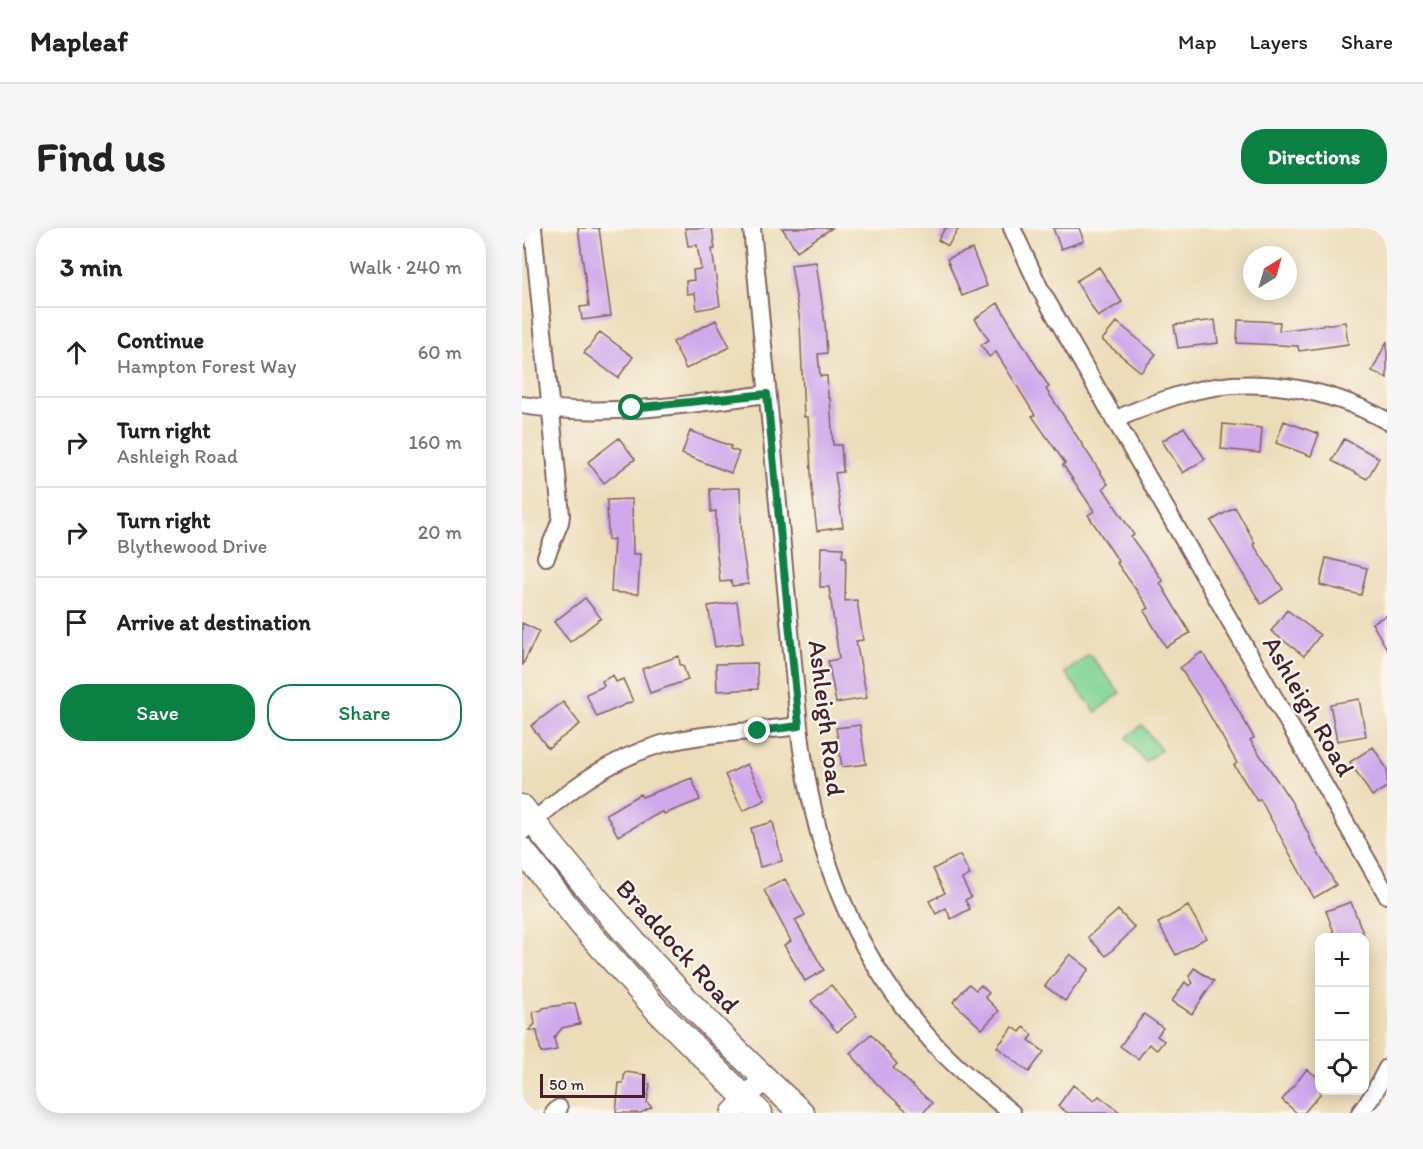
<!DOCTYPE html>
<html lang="en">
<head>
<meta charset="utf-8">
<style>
  body { margin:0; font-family:Itim,sans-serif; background:#f6f6f6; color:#222 }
  .controls { position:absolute; right:18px; bottom:18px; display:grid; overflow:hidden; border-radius:12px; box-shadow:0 3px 15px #0003 }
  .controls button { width:54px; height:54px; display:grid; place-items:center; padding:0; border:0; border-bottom:2px solid #e0e0e0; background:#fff; color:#222; font:30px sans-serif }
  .compass { position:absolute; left:721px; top:18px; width:54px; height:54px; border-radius:50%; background:#fff; box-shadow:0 3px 15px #0003; rotate:37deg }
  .scale { position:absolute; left:18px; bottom:15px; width:105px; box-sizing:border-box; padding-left:6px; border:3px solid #4a1f2b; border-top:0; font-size:16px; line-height:21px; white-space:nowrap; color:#4a1f2b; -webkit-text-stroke:4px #fbf7ec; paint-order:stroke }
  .stop { position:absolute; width:18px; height:18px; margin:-14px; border:4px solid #0b8043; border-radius:50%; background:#fff }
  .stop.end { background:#0b8043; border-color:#fff; box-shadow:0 2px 6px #0008 }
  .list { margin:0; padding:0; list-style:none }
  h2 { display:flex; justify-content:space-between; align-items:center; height:78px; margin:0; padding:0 24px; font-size:26px }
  h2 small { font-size:20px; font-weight:400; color:#767676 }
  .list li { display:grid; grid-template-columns:39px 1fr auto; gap:18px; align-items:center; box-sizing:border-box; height:90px; padding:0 24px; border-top:2px solid #e0e0e0 }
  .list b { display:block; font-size:22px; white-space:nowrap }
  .list p { margin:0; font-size:20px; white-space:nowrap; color:#767676 }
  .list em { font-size:20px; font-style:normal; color:#767676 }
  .actions { display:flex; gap:12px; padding:18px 24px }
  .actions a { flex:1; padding:14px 0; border:2px solid #0b8043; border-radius:24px; text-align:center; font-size:21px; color:#0b8043 }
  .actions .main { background:#0b8043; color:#fff }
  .icon { flex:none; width:33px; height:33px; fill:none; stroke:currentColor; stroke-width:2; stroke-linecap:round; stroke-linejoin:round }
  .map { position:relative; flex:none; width:865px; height:885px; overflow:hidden; border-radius:24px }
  header { display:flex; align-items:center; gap:36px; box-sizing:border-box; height:84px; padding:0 30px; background:#fff; border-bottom:2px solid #e0e0e0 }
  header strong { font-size:28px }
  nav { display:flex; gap:33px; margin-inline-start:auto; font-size:21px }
  .intro { display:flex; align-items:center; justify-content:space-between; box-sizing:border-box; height:144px; padding:0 36px }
  h1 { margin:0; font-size:42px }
  .button { padding:15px 27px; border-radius:24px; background:#0b8043; color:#fff; font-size:21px; font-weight:700 }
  main { display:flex; gap:36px; padding:0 36px }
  aside { flex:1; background:#fff; border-radius:24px; box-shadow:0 3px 15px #0003 }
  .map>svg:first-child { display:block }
  .green { fill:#82d495; stroke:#667a60; stroke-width:1.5 }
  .building { fill:#cfa9eb }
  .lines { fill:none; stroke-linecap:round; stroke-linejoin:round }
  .minor-casing { stroke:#83625d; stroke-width:20 }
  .tertiary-casing { stroke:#83625d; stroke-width:24 }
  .secondary-casing { stroke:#83625d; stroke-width:27 }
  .minor { stroke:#fff; stroke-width:16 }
  .tertiary { stroke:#fff; stroke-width:21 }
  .secondary { stroke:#fff; stroke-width:24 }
  .route { stroke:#0b8043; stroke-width:8 }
  .labels { text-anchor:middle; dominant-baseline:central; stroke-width:4.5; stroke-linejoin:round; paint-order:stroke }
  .street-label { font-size:26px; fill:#4a1f2b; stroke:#fbf7ec }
</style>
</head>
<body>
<header>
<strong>Mapleaf</strong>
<nav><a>Map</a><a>Layers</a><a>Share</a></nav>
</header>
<div class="intro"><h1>Find us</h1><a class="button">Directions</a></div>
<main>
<aside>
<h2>3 min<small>Walk · 240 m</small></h2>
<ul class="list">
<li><svg class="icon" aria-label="ahead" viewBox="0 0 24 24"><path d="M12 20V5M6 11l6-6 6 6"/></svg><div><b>Continue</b><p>Hampton Forest Way</p></div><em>60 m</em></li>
<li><svg class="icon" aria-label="right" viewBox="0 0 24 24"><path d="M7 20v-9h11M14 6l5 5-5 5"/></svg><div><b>Turn right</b><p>Ashleigh Road</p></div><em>160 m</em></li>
<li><svg class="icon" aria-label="right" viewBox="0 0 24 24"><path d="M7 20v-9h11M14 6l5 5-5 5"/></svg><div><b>Turn right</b><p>Blythewood Drive</p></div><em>20 m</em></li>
<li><svg class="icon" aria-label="arrive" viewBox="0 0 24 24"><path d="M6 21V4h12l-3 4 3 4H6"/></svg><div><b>Arrive at destination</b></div></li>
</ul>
<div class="actions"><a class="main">Save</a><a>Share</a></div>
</aside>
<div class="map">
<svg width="865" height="885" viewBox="0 0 865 885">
  <rect width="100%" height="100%" fill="#fbf7ec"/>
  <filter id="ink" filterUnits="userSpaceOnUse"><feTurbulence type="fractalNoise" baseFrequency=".0167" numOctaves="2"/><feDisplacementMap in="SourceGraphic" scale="12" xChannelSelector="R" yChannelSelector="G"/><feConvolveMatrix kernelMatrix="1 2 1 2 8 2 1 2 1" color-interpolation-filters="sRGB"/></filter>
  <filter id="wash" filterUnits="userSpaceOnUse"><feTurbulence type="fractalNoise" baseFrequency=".008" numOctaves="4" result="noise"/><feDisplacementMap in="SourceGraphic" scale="24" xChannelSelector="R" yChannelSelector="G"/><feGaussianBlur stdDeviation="1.35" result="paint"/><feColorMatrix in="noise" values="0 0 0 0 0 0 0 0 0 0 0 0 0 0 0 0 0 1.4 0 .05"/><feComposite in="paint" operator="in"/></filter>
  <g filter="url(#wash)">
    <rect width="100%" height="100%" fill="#ecddb9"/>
    <path class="green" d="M567,426L598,465L574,484L543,445Z
      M620,497L639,522L623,534L604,510Z"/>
    <g id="blocks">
      <path class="building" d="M56,0H77L89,88L60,92L58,79L67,78Z
        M163,0H190L193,21H190L198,78L175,82L173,65L165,66L164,53L172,52L171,42L179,41L175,17L166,18Z
        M260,0H310L275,23Z
        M423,0H437L426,18L416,12Z
        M531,0H557L562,13L539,21Z
        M450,21L465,58L440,68L425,31Z
        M294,34L303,95L305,125L296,126L298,148H305L306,170H308L311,217H319L321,244L313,245L321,299L295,303L290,262L286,189H282L278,94L269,37Z
        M577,39L600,74L576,89L554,53Z
        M476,75L527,159L524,161L586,256L581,260L612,307L609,309L641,353L638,355L668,405L644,419L622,383L627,380L595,335L597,334L566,287L572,283L541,237L543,235L510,188L513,187L474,124L467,129L459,117L467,112L453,91Z
        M194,92L208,119L164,141L151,114Z
        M693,92L696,115L656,120L652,97Z
        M716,92L758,94L757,103L823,94L826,116L777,123L776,118L715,115Z
        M595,94L634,126L619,144L580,112Z
        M78,104L111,129L96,150L62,125Z
        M865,113V150L850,143Z
        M762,193L797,206L789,228L754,215Z
        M701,196L740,200L738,225L699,221Z
        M662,199L683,231L661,245L640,213Z
        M168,203L209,218L208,221L217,224L209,245L160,226Z
        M97,210L113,231L82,255L66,234Z
        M822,211L857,230L845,251L810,233Z
        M218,260L220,316L226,356L210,358L209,353L198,354L194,318V283L189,284L188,261Z
        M110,271L111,326H118L116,366L89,364L92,311L86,312L85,272Z
        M713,279L733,315L731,316L761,361L739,376L689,293Z
        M299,319L321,320L320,329H324L323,373L335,372L341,412L334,413L345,470L314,475L306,433L317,431L307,359H298Z
        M804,330L845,340L839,367L798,357Z
        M63,370L79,390L48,414L32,394Z
        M215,374L221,415L193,419L186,378Z
        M765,382L798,407L782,428L749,403Z
        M865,387V421L850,395Z
        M0,395L17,403L0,438Z
        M680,424L703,459L732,510L728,512L769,573L788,609H787L814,657L792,670L738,571L735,573L712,537L715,535L676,467L658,440Z
        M157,428L158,437H161L166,452L128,465L120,441Z
        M235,435L236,461L195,463L194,436Z
        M91,447L94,454L101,451L111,473L75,489L64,466L82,458L80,453Z
        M837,471L844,508L815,513L808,476Z
        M41,474L58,496L26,520L9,498Z
        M338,497L344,536L320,539L314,500Z
        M851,519L865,541V559L850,568L828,534Z
        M225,536L243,572L221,583L203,547Z
        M170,550L178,572L142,586L141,583L96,608L84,586L118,566L120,569Z
        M251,594L260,633L238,639L229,600Z
        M438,627L448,647L440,651L449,669L443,672L448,681L429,691L424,680L414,686L407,673L423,665L411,641Z
        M263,651L283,687L273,692L302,742L283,753L262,717L269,713L242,662Z
        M829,674L843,710H814L804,683Z
        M666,678L684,710L654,727L636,695Z
        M596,682L613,700L584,728L566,709Z
        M548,726L567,741L543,773L523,758Z
        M672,740L692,753L670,786L650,773L663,754L667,758L671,755L667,748Z
        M447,756L454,762L459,757L467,765L463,769L477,783L460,801L431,774Z
        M309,757L335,788L315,804L289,773Z
        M53,775L58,796L40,800L32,810L35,822L19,825L15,803L7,802L13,796L11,784L20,782L21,780Z
        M622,786L641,800L635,808L642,813L635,822L627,816L616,831L598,818Z
        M491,799L498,804L502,799L511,807L507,812L522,824L507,844L475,819Z
        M349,806L375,836L371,840L410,875L401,885H387L357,858L328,825Z
        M785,841L798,851V866L782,885H775L760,872Z
        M103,844L125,847L124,855L128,856L125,875L130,879L119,885H94L97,855H101Z
        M551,857L572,873L577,868L599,885H546L536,878Z"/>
    </g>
  </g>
  <g filter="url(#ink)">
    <use href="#blocks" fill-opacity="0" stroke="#83625d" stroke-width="1.5"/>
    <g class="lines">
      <g class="minor-casing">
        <path id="minor" d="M11,0L39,287L38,294L24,329
          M230,0L277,498C291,621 329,726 415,819C438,843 464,864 490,885
          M490,0L518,61L865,667
          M0,177C79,190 166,177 245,166
          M592,192C615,182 637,173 661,166C728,146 805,159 865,193
          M0,604C41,566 84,532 140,516C184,504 232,504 277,498
          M32,885L37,880
          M838,885L851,867L865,840"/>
      </g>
      <g class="tertiary-casing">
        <path id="tertiary" d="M210,885L242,851"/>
      </g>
      <g class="secondary-casing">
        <path id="secondary" d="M0,579C20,606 42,632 63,657C130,738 202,814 280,885
          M0,622L60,697L136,783L238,885"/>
      </g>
      <use href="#minor" class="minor"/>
      <use href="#tertiary" class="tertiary"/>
      <use href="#secondary" class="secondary"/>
    </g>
  </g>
  <g class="lines" filter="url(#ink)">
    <path class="route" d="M110,180L245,166L277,498L236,503"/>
  </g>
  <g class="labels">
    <g class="street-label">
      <text transform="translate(787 478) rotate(60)">Ashleigh Road</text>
      <text transform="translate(305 490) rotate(83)">Ashleigh Road</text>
      <text transform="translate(156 718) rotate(48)">Braddock Road</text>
    </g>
  </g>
</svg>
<div class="controls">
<button>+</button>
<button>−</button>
<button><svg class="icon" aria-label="locate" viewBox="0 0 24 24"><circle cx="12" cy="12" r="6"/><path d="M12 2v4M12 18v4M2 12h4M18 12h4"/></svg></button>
</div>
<svg class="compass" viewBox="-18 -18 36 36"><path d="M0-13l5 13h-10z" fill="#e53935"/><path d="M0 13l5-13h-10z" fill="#767676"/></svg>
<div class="scale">50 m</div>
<div class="stop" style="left:110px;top:180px"></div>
<div class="stop end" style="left:236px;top:503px"></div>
</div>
</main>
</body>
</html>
